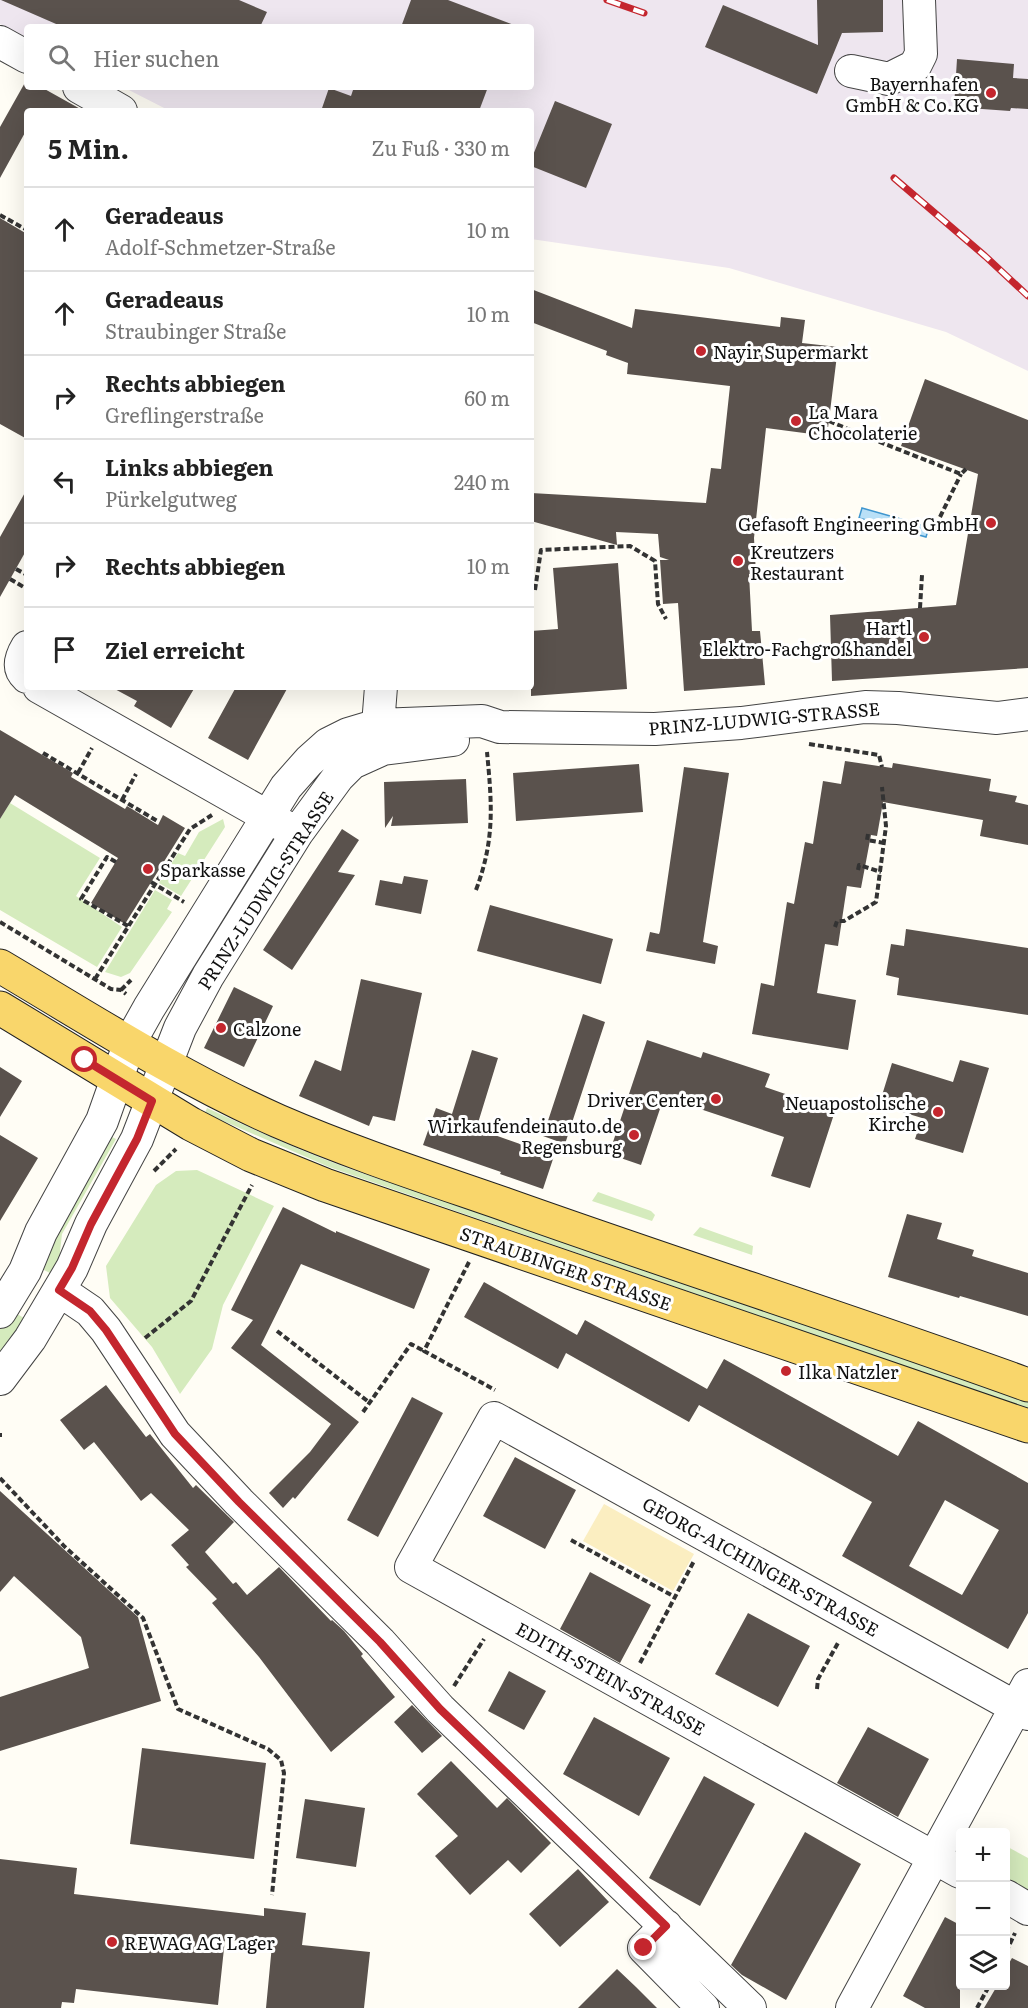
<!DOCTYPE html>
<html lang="de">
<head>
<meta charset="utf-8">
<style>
  body { margin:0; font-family:Literata,serif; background:#f6f6f6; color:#222 }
  .controls { position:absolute; right:18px; bottom:18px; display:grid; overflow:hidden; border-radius:6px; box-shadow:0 6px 24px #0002 }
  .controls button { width:54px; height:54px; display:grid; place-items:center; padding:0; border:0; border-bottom:2px solid #e0e0e0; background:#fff; color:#222; font:30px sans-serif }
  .stop { position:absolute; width:18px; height:18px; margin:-14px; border:4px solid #c4262e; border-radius:50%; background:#fff }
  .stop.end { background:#c4262e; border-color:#fff; box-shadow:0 2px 6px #0008 }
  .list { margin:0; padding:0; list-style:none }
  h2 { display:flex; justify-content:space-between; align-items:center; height:78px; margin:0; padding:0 24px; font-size:26px }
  h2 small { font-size:20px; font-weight:400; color:#767676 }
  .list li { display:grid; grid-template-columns:39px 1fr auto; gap:18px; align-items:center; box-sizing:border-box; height:84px; padding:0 24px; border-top:2px solid #e0e0e0 }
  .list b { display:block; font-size:22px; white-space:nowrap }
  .list p { margin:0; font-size:20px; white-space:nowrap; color:#767676 }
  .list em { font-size:20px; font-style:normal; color:#767676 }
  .icon { flex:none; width:33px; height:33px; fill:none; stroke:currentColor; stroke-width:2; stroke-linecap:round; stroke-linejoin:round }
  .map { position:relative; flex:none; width:1028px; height:2008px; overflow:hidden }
  .search { position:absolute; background:#fff; box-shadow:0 6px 24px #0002; left:24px; top:24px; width:510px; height:66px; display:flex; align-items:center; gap:15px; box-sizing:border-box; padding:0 21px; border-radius:6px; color:#767676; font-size:22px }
  .panel { position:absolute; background:#fff; box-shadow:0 6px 24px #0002; left:24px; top:108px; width:510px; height:582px; border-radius:6px }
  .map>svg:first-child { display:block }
  .industrial { fill:#eee6ef }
  .green { fill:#d5ebbd }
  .sand { fill:#fbeec1 }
  .water { fill:#b9e0f7; stroke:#3f96cf; stroke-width:1.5 }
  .building { fill:#5a524d; fill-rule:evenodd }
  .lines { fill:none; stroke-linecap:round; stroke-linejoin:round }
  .minor-casing { stroke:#444; stroke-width:34 }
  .major-casing { stroke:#222; stroke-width:35 }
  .path { stroke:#333; stroke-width:4; stroke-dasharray:6 3; stroke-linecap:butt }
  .minor { stroke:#fff; stroke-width:32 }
  .major { stroke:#f9d66b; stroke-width:33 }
  .rail-casing { stroke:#c4262e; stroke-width:7 }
  .rail { stroke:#fff; stroke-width:4.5; stroke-dasharray:14; stroke-linecap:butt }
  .route { stroke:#c4262e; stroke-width:8 }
  .poi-dot { fill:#c4262e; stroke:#fff; stroke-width:2 }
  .labels { text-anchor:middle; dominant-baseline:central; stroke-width:6; stroke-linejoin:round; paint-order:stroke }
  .poi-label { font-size:18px; fill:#111; stroke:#fff; text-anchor:start }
  .street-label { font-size:18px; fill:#111; stroke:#fff }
</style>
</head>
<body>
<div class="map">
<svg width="1028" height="2008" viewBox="0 0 1028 2008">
  <rect width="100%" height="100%" fill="#fffdf5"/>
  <path class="industrial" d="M0,0H1028V371L946,332L729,268L531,239V111H170L123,87H531V27H27V38L0,24Z"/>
  <path class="green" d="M10,803L100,858L76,896L122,927L97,967L0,910V819Z
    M223,819L225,827L181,896L159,883L178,853L185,856L199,832Z
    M155,890L172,900L167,909L172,912L130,973L121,977L105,972Z
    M207,1108C283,1143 359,1177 440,1196L1028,1396V1409L329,1167L205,1113Z
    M112,1137L116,1139L62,1234L59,1261L52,1274L38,1267Z
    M197,1170L274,1206L223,1305L212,1349L180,1394L152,1347L110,1298L106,1266L156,1185L176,1171Z
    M598,1192L651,1211L655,1215L652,1221L592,1201Z
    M700,1227L753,1246L752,1255L693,1235Z
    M11,1310L27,1320L0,1357V1325Z
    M1006,1846L1028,1858V1896L1006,1884Z"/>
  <path class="sand" d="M604,1504L694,1554L673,1591L583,1541Z"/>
  <path class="water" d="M862,508L929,527L926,537L859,518Z"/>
  <path class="building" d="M1,0H239L267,12L260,27H63Z
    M411,0H448L514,25V27H401Z
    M817,0H883V32L842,33L817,94L705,47L723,5L818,45Z
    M957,59L1014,64L1013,78L1028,79V109L1011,108L1010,111L954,107Z
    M27,79V87H41L84,111H27V129L0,178V127Z
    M354,87H488L479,111H321L329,88L351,96Z
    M555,101L612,124L586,188L531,166V160Z
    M0,218L27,234V439L0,424Z
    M531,289L632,328L635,309L780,327L781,317L805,320L802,343L838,347L827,436L766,428L754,538L756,574H749L752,631H760L765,685L684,691L678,603L663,604L660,560H669L660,557L658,534L616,532L617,545L531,521V493L706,503L711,468L721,469L730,386L627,374L628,363L606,355L607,351L531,322Z
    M925,379L1028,420V668L832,681L830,615L956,605L978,474L901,446Z
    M27,489V549L0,597V537Z
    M618,563L627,689L531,696V631L558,629L553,568Z
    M111,687H195L171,728L134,706L137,701Z
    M236,687H288L248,760L208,738Z
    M0,730L73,773L71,777L125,809L127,806L158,825L163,815L185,828L125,924L91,903L118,858L15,795L0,819Z
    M845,761L892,768L893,763L991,779L989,791L1017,796L1015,802L1028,805V845L980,836L983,820L883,802L877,836L871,835L861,888L847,886L838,946L825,944L817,993L856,1000L848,1050L752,1034L761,983L774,986L787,902L794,904L805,842L813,844L823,781L841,784Z
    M639,764L643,812L516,821L513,773Z
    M684,767L729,773L703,942L718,946L715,964L646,951L650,932L659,934L660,931Z
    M466,779L468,823L391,826L393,816L385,828L384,782Z
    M342,829L359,840L338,872L355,875L292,970L263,950Z
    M404,876L428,880L421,914L375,905L380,880L402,884Z
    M490,905L613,939L601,984L477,951Z
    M906,929L1028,948V1015L897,995L899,978L886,975L891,944L904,946Z
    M361,979L422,993L395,1121L373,1116L369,1126L299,1096L315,1060L341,1071Z
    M234,987L273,1006L244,1067L204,1048Z
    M583,1014L605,1022L565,1144L543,1136Z
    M647,1040L701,1058L703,1052L770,1074L765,1087L835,1111L810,1188L771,1176L784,1137L664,1097L641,1165L609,1154Z
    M472,1050L498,1058L478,1123L491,1127L489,1133L554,1156L543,1189L500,1174L501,1172L423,1145L436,1108L452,1114Z
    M960,1060L989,1068L963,1153L915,1139L922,1118L879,1105L892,1063L953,1082Z
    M0,1067L22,1081L0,1117Z
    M0,1135L38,1158L0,1221Z
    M283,1207L336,1233V1231L430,1269L414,1309L301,1264L261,1345L359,1422L295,1499L293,1497L283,1508L269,1493L310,1452L331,1424L231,1348L253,1320L231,1310Z
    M907,1214L942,1223L937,1239L974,1250L972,1256L1028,1273V1316L960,1296L959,1298L888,1277Z
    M484,1282L577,1335L585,1320L707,1389L724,1359L898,1456L918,1421L1028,1483V1613L1008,1649L842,1556L872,1502L699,1405L689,1422L566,1353L558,1369L464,1317ZM945,1500L999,1530L962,1595L909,1566Z
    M106,1385L146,1437L150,1434L193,1488L196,1485L234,1522L205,1552L233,1584L236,1582L247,1595L279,1567L331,1621L332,1620L344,1631L363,1654L361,1656L395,1697L331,1752L259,1657L212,1603L217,1599L186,1567L189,1565L171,1545L189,1530L151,1493L141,1501L94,1442L84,1450L60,1420Z
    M412,1397L443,1413L378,1537L347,1520Z
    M515,1457L576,1490L545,1549L483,1516Z
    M0,1491L138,1617L161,1701L0,1751V1697L89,1668L81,1637L14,1576L0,1592Z
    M590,1572L651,1605L620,1663L560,1629Z
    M748,1613L810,1646L778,1707L715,1674Z
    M509,1671L546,1691L524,1730L488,1711Z
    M412,1705L442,1736L422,1753L394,1722Z
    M594,1717L670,1758L639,1816L563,1774Z
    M868,1727L929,1759L898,1817L837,1783Z
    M142,1748L266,1763L254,1859L130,1844Z
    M451,1761L497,1808L507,1798L551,1843L521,1873L508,1860L470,1895L435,1856L458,1836L417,1794Z
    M704,1776L755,1804L700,1906L649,1878Z
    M305,1799L365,1808L356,1867L296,1858Z
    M805,1832L861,1864L786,2000L742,1975L731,1965Z
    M0,1859L77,1868L74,1894L264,1916V1908L306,1913L302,1945L370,1952L364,2008H266L272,1945L225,1939L218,2005L76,1989L74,2003L62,2002L61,2008H0Z
    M578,1869L609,1902L560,1947L529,1914Z
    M945,1917L960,1925V2008H925L903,1996Z
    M1012,1958L1028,1966V2008H984L997,1986H1005V1970Z
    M617,1969L636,1987L657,2008H578Z"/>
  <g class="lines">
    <g class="minor-casing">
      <path id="minor" d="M0,42L27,57
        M851,71L889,79L915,66L921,54L919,0
        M79,87L121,111
        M27,647C21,657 17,668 27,677
        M39,687L286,827
        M381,687L378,725L382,746
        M59,1290L90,1311L106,1330L175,1434L239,1502L380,1642L440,1709L750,2008
        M0,1312L25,1271L41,1232L102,1121L130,1042L149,1008L286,787L309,761L328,744L348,734L378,725L482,721L500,727L655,729L741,723L865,707L898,708L997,718L1028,714
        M0,1379L30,1339L72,1268L91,1224L137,1139L180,1028L208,976L297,833L338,777L352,763L383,749L453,740
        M960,1872L411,1567L494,1418L1028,1714
        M1006,1896L1028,1909
        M666,1926L644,1948L703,2008
        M852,2008L1028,1685"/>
    </g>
    <g class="major-casing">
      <path id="major" d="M0,966C91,1020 181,1078 278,1121C352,1153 429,1178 504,1204C678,1266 854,1322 1028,1385
        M0,1008L191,1124L251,1155L325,1185L1028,1426"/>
    </g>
    <path class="path" d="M0,215L27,230
      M829,421L867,437L961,474L966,469
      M940,517L961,474
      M953,522L970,520
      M16,569L27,575
      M10,579L27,589
      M535,590L541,550L630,546L655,561L658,604L666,619
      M920,608L922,575
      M809,744L879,755L882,767
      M43,753L159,822
      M78,773L92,748
      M122,800L136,774
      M868,834L867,840L884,843
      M116,862L107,857L81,899L128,926
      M858,870L859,865L881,872
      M151,882L184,902
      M476,890C495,839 492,805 487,752
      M0,922L111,989L121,990L126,994
      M835,927L837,921H844L876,902L886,826L882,787
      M95,979L190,829L212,815
      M121,990L131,980
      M154,1171L176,1149
      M469,1262L424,1351L495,1390
      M277,1331L370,1403
      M145,1338L191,1301L252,1185
      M363,1412L411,1344L424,1351
      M0,1433V1437
      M0,1478L65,1547L143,1618L178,1709L268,1749L281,1760L284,1773L272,1895
      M571,1540L675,1597
      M640,1663L694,1561
      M454,1686L484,1639
      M817,1689L818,1679L839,1641
      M1006,1952L1015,1933
      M977,2008L989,1986"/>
    <use href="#minor" class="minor"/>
    <use href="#major" class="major"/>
    <g class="rail-casing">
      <path id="rail" d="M607,0L644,13
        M894,178L985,256L1028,296"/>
    </g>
    <use href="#rail" class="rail"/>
  </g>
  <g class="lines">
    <path class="route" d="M85,1060L152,1101L137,1139L91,1224L72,1268L59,1290L90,1311L106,1330L175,1434L239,1502L380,1642L440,1709L666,1926L644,1948"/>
  </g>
  <g class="poi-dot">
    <circle cx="991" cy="93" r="6"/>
    <circle cx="701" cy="351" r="6"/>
    <circle cx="796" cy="421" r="6"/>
    <circle cx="991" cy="523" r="6"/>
    <circle cx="738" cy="561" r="6"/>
    <circle cx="924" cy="637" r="6"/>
    <circle cx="148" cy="869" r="6"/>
    <circle cx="221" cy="1028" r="6"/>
    <circle cx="716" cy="1099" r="6"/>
    <circle cx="938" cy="1112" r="6"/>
    <circle cx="634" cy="1135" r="6"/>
    <circle cx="786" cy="1371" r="6"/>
    <circle cx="112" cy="1942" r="6"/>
  </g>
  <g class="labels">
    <g class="poi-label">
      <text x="979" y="83" text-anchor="end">Bayernhafen<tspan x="979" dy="21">GmbH &amp; Co.KG</tspan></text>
      <text x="713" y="351">Nayir Supermarkt</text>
      <text x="808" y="411">La Mara<tspan x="808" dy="21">Chocolaterie</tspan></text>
      <text x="979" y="523" text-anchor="end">Gefasoft Engineering GmbH</text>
      <text x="750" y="551">Kreutzers<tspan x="750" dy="21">Restaurant</tspan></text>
      <text x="912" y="627" text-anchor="end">Hartl<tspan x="912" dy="21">Elektro-Fachgroßhandel</tspan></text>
      <text x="160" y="869">Sparkasse</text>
      <text x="233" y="1028">Calzone</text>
      <text x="704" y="1099" text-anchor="end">Driver Center</text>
      <text x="926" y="1102" text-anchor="end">Neuapostolische<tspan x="926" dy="21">Kirche</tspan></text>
      <text x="622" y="1125" text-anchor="end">Wirkaufendeinauto.de<tspan x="622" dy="21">Regensburg</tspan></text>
      <text x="798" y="1371">Ilka Natzler</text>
      <text x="124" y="1942">REWAG AG Lager</text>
    </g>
    <g class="street-label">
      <text transform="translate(764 718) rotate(-5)">PRINZ-LUDWIG-STRASSE</text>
      <text transform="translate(265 890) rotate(-57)">PRINZ-LUDWIG-STRASSE</text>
      <text transform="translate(566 1268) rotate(19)">STRAUBINGER STRASSE</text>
      <text transform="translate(761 1566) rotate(29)">GEORG-AICHINGER-STRASSE</text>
      <text transform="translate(611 1678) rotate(29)">EDITH-STEIN-STRASSE</text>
    </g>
  </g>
</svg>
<div class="controls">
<button>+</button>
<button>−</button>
<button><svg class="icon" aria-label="layers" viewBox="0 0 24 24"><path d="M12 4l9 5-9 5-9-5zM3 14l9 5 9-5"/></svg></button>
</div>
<div class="stop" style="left:85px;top:1060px"></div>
<div class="stop end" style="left:644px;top:1948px"></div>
<div class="search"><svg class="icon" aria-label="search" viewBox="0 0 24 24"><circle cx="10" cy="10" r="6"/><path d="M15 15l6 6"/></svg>Hier suchen</div>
<section class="panel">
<h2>5 Min.<small>Zu Fuß · 330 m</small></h2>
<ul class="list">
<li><svg class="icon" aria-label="ahead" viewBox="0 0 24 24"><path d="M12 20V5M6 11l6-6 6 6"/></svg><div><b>Geradeaus</b><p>Adolf-Schmetzer-Straße</p></div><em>10 m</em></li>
<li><svg class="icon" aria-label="ahead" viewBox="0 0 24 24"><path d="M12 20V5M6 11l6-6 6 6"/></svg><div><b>Geradeaus</b><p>Straubinger Straße</p></div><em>10 m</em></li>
<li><svg class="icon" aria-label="right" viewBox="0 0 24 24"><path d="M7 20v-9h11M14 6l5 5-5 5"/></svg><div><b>Rechts abbiegen</b><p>Greflingerstraße</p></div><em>60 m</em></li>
<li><svg class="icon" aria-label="left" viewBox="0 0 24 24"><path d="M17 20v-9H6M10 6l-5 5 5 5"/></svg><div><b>Links abbiegen</b><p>Pürkelgutweg</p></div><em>240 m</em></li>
<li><svg class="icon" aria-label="right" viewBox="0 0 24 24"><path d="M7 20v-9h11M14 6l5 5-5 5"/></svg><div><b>Rechts abbiegen</b></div><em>10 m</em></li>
<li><svg class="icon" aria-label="arrive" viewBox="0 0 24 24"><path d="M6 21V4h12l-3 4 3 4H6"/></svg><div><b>Ziel erreicht</b></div></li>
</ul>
</section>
</div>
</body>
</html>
